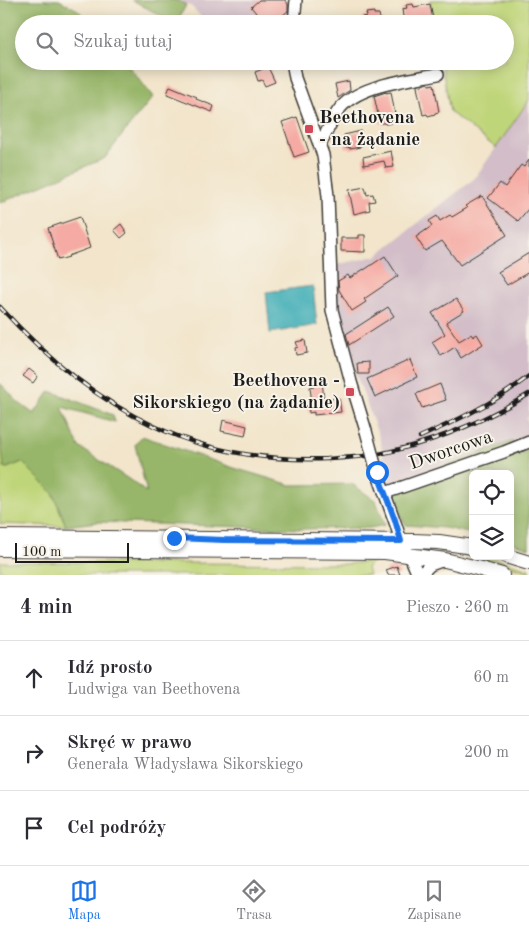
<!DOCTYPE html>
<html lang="pl">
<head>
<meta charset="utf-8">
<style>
  body { margin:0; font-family:"Old Standard TT",serif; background:#f7f7f7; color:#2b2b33 }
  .controls { position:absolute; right:15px; bottom:15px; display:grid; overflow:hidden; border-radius:8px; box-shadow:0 2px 12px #0003 }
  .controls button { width:45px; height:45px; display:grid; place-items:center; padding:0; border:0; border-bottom:1px solid #e1e1e2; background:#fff; color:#2b2b33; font:25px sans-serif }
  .scale { position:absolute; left:15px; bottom:12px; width:114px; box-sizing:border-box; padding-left:5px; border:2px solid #1c1c1c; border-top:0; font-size:14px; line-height:18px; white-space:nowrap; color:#1c1c1c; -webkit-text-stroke:4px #f7f3e8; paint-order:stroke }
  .stop { position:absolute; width:15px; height:15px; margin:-11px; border:4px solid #1a73e8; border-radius:50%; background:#fff }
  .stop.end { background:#1a73e8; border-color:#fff; box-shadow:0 1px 5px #0008 }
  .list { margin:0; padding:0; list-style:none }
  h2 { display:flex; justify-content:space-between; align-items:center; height:65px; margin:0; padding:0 20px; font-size:21px }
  h2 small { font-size:16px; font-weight:400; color:#7c7c81 }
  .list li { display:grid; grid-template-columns:32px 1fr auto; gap:15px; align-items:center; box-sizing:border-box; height:75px; padding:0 20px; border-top:1px solid #e1e1e2 }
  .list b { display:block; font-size:19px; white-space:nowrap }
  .list p { margin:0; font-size:16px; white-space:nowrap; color:#7c7c81 }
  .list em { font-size:16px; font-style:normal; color:#7c7c81 }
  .icon { flex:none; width:28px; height:28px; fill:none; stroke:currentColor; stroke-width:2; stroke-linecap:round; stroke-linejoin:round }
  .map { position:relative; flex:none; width:529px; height:575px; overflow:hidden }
  .search { position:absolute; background:#fff; box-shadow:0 2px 12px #0003; left:15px; right:15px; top:15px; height:55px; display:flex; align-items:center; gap:12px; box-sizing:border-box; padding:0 18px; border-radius:28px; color:#7c7c81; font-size:19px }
  .sheet { height:290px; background:#fff }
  nav { display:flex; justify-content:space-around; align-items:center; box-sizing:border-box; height:70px; border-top:1px solid #e1e1e2; background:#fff; font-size:14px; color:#7c7c81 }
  nav a { display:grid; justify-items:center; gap:2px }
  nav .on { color:#1a73e8 }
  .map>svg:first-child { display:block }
  .industrial { fill:#d2bdc8 }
  .green { fill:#bfd579; stroke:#6e784a }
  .forest { fill:#97b669; stroke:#5a6942 }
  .water { fill:#3bacb5; stroke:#2c6468 }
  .building { fill:#f5aba4 }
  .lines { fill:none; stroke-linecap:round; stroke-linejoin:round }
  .minor-casing { stroke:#3c3a36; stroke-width:14 }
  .major-casing { stroke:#3c3a36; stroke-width:16 }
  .minor { stroke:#fff; stroke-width:11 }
  .major { stroke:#fff; stroke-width:14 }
  .rail-casing { stroke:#1c1c1c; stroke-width:4.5 }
  .rail { stroke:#f7f3e8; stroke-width:2.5; stroke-dasharray:8; stroke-linecap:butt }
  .minor-bridge-casing { stroke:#3c3a36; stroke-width:14; stroke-linecap:butt }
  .minor-bridge { stroke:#fff; stroke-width:11 }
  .route { stroke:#1a73e8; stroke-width:6 }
  .poi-dot { fill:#d1495b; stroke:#f7f3e8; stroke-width:2 }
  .labels { text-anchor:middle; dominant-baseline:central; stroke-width:4; stroke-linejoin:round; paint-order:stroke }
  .poi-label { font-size:19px; font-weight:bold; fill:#1c1c1c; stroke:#f7f3e8; text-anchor:start }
  .street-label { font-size:19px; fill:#1c1c1c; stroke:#f7f3e8 }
</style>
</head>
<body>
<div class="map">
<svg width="529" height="575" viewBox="0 0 529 575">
  <rect width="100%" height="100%" fill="#f7f3e8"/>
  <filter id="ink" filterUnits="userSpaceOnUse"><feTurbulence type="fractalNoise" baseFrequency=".02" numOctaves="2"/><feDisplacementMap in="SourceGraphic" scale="10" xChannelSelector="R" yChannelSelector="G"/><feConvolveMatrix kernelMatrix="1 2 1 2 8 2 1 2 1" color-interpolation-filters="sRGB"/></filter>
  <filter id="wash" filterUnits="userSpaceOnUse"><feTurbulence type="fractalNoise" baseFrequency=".0096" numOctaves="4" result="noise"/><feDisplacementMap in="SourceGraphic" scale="20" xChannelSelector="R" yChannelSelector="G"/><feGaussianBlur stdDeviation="1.12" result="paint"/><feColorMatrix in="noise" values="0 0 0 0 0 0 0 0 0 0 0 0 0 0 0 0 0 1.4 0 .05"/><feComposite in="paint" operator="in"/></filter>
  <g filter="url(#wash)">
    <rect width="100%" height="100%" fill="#f2e5cb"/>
    <path class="industrial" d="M177,0H291L289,24H208L192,7Z
      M529,100V417L526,418L529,424V436L387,484L381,442L342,337L334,283L335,265L376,256L475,178Z"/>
    <path class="green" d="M430,0H529V100L496,148L450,112L441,61H505V24H434Z
      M0,437L1,438L7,468L22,462L53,493L66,526L0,524Z
      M421,546L473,553V556H485L529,569V572C492,560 459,554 420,549Z
      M373,561L367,568L369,575H17L0,570V562L348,564Z"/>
    <path class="forest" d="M0,0H59L78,10L90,24H24V61H124L140,80L153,97L126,130L105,158L0,203Z
      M132,0H177L186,5L176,24Z
      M0,383L19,403L34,414L50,391L113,415L115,422L62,407L79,447L130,480L147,493L135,445L142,436L234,468L291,485L352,484L376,501L385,525L370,528L300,529L97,522L66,526L53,493L22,462L7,468L4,467L1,438L0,437Z
      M513,441L519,455L529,450V548L510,542V474H473V534L445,528L406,525L400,514L389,486Z"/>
    <path class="water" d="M313,286L317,325L270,333L266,292Z"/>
    <g id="blocks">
      <path class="building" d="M259,0H285L288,4V11L272,24H268L264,19L262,20L251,7Z
        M413,4L414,7L430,4L434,24H404L402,9L407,8L406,5Z
        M374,12V14H379L381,24H364L362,17L367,16L366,13Z
        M268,67L275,82L265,86L262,80L258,81L255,72Z
        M349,81L350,90L338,98L335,84Z
        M428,83L429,85L434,84L439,112L435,113V114L428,116L427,114L423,115L417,87L422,86V85Z
        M170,86L197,97L196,99L214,106L212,112L167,94Z
        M386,92V93L391,92L396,120L392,121V123L385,124V123H380L374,96Z
        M297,117L309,152L294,157L282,122Z
        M361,131L363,145H360V147L350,149V147L346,148L344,135Z
        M391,151L394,167L386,168L384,161L364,165L363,157Z
        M529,160V208L518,221L488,198L500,183L505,187L521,165L524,167Z
        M365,187L367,195L373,194L375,201L369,202L370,210L354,214L349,190Z
        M482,196L507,235L460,265L442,241L425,251L416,237L432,226L429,221L437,216L440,221L450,215L452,217L467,208L465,206Z
        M80,217L90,248L68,256L69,257L58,260L48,228Z
        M121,224L127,233L121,238L114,230Z
        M359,235H365V252L341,251V238H359Z
        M529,253V272L507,285L498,272Z
        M385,256L398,276L364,299L366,302L352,311L339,290L338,281L348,275L350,278L364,269V270Z
        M456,299L464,311L446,322L459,341L471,334L473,337L477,334L483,344L461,358L455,347L441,356L432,342L445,334L432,313Z
        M388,307L394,316L349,345L346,334Z
        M305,340L307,353L296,355L295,348L298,347L296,342Z
        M410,360L417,377L375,397L367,379Z
        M369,362V374H358L357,363Z
        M29,369L38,376L33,383L23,376Z
        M322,380L324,400L339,398L341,412L314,415V412L309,413L308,403H312L310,387L314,386L313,381Z
        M440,384L446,400L422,408L416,394Z
        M223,420L247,426L245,436L221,431Z
        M397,566L400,575H388L386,570Z"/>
    </g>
  </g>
  <g filter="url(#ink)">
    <use href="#blocks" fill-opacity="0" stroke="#3c3a36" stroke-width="1"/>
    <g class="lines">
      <g class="minor-casing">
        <path id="minor" d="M294,24L296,0
          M292,61L295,78L323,155L328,196L332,310L351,382L366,431
          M320,145C326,134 331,121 338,111C356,85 408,80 438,74
          M377,472L396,525L401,541L410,556L418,575
          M385,493L504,452L529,442
          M422,575V573L430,565L444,560"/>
      </g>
      <g class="major-casing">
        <path id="major" d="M0,537L413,541L439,542L473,547
          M0,549L385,552L445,560L477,568L502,575
          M506,556L529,563"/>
      </g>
      <use href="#minor" class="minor"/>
      <use href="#major" class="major"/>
      <g class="rail-casing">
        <path id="rail" d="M0,307C43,354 95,399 154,426C208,452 267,461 327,459C344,458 362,457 379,454C432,443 483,422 529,394
          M420,437C458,420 496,402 529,376"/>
      </g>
      <use href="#rail" class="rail"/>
      <g class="minor-bridge-casing">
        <path id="minor-bridge" d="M366,431L377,472"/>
      </g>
      <use href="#minor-bridge" class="minor-bridge"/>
    </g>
  </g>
  <g class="lines" filter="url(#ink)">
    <path class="route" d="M174,538L224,540L401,541L395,520L377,472"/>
  </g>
  <g class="poi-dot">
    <rect x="304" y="124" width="10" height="10" rx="2.5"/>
    <rect x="345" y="387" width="10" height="10" rx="2.5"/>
  </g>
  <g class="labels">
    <g class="poi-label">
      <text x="319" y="118">Beethovena<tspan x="319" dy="22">- na żądanie</tspan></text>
      <text x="340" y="381" text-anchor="end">Beethovena -<tspan x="340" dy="22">Sikorskiego (na żądanie)</tspan></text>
    </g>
    <g class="street-label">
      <text transform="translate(451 451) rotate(-19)">Dworcowa</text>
    </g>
  </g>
</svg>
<div class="controls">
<button><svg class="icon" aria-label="locate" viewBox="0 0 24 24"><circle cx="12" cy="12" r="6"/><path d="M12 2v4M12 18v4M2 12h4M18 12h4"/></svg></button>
<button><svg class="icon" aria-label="layers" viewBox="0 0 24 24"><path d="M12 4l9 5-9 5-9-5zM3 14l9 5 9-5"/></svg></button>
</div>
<div class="scale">100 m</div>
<div class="stop" style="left:377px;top:472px"></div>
<div class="stop end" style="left:174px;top:538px"></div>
<div class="search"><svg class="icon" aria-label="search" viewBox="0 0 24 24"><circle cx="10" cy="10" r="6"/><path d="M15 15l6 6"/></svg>Szukaj tutaj</div>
</div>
<section class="sheet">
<h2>4 min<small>Pieszo · 260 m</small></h2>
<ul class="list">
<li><svg class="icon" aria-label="ahead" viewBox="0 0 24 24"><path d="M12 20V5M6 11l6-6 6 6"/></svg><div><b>Idź prosto</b><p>Ludwiga van Beethovena</p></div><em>60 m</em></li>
<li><svg class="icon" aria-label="right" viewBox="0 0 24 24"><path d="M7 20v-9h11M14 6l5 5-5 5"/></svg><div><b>Skręć w prawo</b><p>Generała Władysława Sikorskiego</p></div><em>200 m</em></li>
<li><svg class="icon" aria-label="arrive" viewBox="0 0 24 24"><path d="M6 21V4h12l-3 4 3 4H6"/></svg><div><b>Cel podróży</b></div></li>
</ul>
</section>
<nav>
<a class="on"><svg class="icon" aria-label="map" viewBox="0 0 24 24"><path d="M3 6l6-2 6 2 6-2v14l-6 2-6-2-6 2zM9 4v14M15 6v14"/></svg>Mapa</a>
<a><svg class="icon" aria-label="directions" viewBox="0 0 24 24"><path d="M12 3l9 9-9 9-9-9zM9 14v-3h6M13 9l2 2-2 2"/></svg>Trasa</a>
<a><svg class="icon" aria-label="saved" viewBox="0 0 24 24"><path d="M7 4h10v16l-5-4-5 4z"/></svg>Zapisane</a>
</nav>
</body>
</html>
